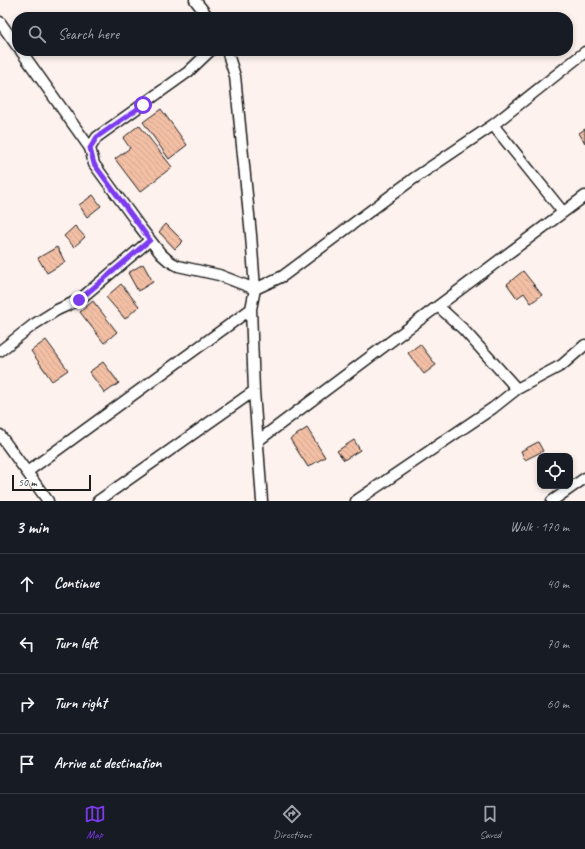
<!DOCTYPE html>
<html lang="en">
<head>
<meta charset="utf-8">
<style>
  body { margin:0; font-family:Caveat,sans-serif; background:#20242c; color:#f1f3f6 }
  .controls { position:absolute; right:12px; bottom:12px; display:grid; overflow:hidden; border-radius:8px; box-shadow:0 2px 6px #0003 }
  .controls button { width:36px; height:36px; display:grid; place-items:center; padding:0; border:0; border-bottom:1px solid #363941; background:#171b24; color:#f1f3f6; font:20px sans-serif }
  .scale { position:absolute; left:12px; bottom:10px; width:79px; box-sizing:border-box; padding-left:4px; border:2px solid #1c1c1c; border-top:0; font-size:11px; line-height:14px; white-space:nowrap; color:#1c1c1c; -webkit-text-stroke:3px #fff; paint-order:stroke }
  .stop { position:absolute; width:12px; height:12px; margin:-9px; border:3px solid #7c3aed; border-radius:50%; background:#fff }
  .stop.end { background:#7c3aed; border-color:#fff; box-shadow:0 1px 4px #0008 }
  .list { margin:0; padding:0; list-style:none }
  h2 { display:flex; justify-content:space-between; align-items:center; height:52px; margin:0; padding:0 16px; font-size:17px }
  h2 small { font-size:13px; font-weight:400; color:#9ea1a6 }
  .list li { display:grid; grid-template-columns:26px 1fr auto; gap:12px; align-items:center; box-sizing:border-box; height:60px; padding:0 16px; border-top:1px solid #363941 }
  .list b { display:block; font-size:15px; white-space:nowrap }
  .list em { font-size:13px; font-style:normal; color:#9ea1a6 }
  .icon { flex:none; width:22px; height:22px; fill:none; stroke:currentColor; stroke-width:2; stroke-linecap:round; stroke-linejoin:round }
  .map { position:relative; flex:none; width:585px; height:501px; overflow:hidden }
  .search { position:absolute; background:#171b24; box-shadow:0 2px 6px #0003; left:12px; right:12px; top:12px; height:44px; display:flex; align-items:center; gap:10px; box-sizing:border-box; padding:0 14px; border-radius:16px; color:#9ea1a6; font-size:15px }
  .sheet { height:292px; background:#171b24 }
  nav { display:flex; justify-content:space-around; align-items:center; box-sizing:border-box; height:56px; border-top:1px solid #363941; background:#171b24; font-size:11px; color:#9ea1a6 }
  nav a { display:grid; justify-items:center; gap:2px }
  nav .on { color:#7c3aed }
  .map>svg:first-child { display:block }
  .building { fill:url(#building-back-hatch); stroke:#1c1c1c }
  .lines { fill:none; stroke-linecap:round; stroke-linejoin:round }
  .street-casing { stroke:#1c1c1c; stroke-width:13 }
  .street { stroke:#fff; stroke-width:10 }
  .route { stroke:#7c3aed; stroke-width:5 }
</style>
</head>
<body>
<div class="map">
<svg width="585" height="501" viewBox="0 0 585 501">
  <defs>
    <pattern id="building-back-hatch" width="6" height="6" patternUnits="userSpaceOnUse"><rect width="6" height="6" fill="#f3bfa5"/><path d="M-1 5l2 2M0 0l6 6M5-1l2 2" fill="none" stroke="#d0a48d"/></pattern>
  </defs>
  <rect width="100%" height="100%" fill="#fdf2ed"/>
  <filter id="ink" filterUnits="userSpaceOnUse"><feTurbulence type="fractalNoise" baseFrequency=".025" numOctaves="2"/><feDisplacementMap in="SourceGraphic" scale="8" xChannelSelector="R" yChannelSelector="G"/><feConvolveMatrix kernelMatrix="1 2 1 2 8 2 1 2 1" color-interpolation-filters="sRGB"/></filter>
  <g filter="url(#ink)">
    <path class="building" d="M161,109L187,145L169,159L143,122Z
      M139,125L172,167L140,192L115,159L130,148L123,138Z
      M585,129V143L579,133Z
      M93,195L101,206L87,217L79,205Z
      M166,224L183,241L175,249L159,232Z
      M75,226L85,237L74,247L64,236Z
      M57,247L65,262L47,273L38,258Z
      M143,264L153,282L138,291L128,273Z
      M523,271L542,295L531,303L524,293L517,298L507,284Z
      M121,284L139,306L125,319L106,297Z
      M93,301L117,332L104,343L80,312Z
      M46,340L68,370L52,381L31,351Z
      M420,344L436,365L424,374L408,353Z
      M103,362L119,383L105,393L89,372Z
      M307,428L325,457L308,467L290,439Z
      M354,440L360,450L344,460L337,451Z
      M538,442L543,451L525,460L521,451Z"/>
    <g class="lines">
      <g class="street-casing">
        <path id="street" d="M195,0L208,17
          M0,22L17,46
          M21,51L90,148
          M210,51L188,72L97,137L90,148L94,164L140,227L161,254L169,261L178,266L219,275L255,289L283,276L413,179L493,125L585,52
          M227,51L235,76L251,235L255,289L251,309L254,391L262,501
          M493,125L563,212
          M438,306L463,329L517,389
          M0,351L33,325L57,310L79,300L150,240
          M0,435L48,501
          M259,440L585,196
          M27,472L251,309
          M98,501L254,391
          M356,501L493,408L517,389L562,365L585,345
          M552,501L585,478"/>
      </g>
      <use href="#street" class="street"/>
    </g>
  </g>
  <g class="lines" filter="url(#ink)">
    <path class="route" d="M79,300L150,240L94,164L90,148L97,137L143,105"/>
  </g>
</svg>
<div class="controls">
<button><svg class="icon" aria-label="locate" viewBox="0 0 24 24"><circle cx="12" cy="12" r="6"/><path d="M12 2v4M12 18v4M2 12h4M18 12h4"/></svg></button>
</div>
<div class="scale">50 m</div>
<div class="stop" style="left:143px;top:105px"></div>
<div class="stop end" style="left:79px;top:300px"></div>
<div class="search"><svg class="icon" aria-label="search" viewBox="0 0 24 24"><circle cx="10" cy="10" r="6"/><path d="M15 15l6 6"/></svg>Search here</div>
</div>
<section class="sheet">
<h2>3 min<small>Walk · 170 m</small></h2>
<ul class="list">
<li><svg class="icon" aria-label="ahead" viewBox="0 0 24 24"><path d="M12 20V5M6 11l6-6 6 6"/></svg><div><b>Continue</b></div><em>40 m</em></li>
<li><svg class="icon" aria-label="left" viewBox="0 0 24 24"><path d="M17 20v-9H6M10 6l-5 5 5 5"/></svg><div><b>Turn left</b></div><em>70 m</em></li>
<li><svg class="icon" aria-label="right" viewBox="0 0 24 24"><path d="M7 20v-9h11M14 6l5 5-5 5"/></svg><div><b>Turn right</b></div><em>60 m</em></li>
<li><svg class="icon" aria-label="arrive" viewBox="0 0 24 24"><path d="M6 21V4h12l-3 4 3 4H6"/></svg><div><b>Arrive at destination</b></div></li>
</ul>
</section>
<nav>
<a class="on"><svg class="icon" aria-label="map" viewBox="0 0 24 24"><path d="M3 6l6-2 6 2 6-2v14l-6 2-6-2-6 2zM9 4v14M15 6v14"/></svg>Map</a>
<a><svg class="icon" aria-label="directions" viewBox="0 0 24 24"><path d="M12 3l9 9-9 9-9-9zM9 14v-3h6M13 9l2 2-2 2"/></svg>Directions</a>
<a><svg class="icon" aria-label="saved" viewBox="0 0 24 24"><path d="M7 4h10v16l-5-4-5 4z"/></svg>Saved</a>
</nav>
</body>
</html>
